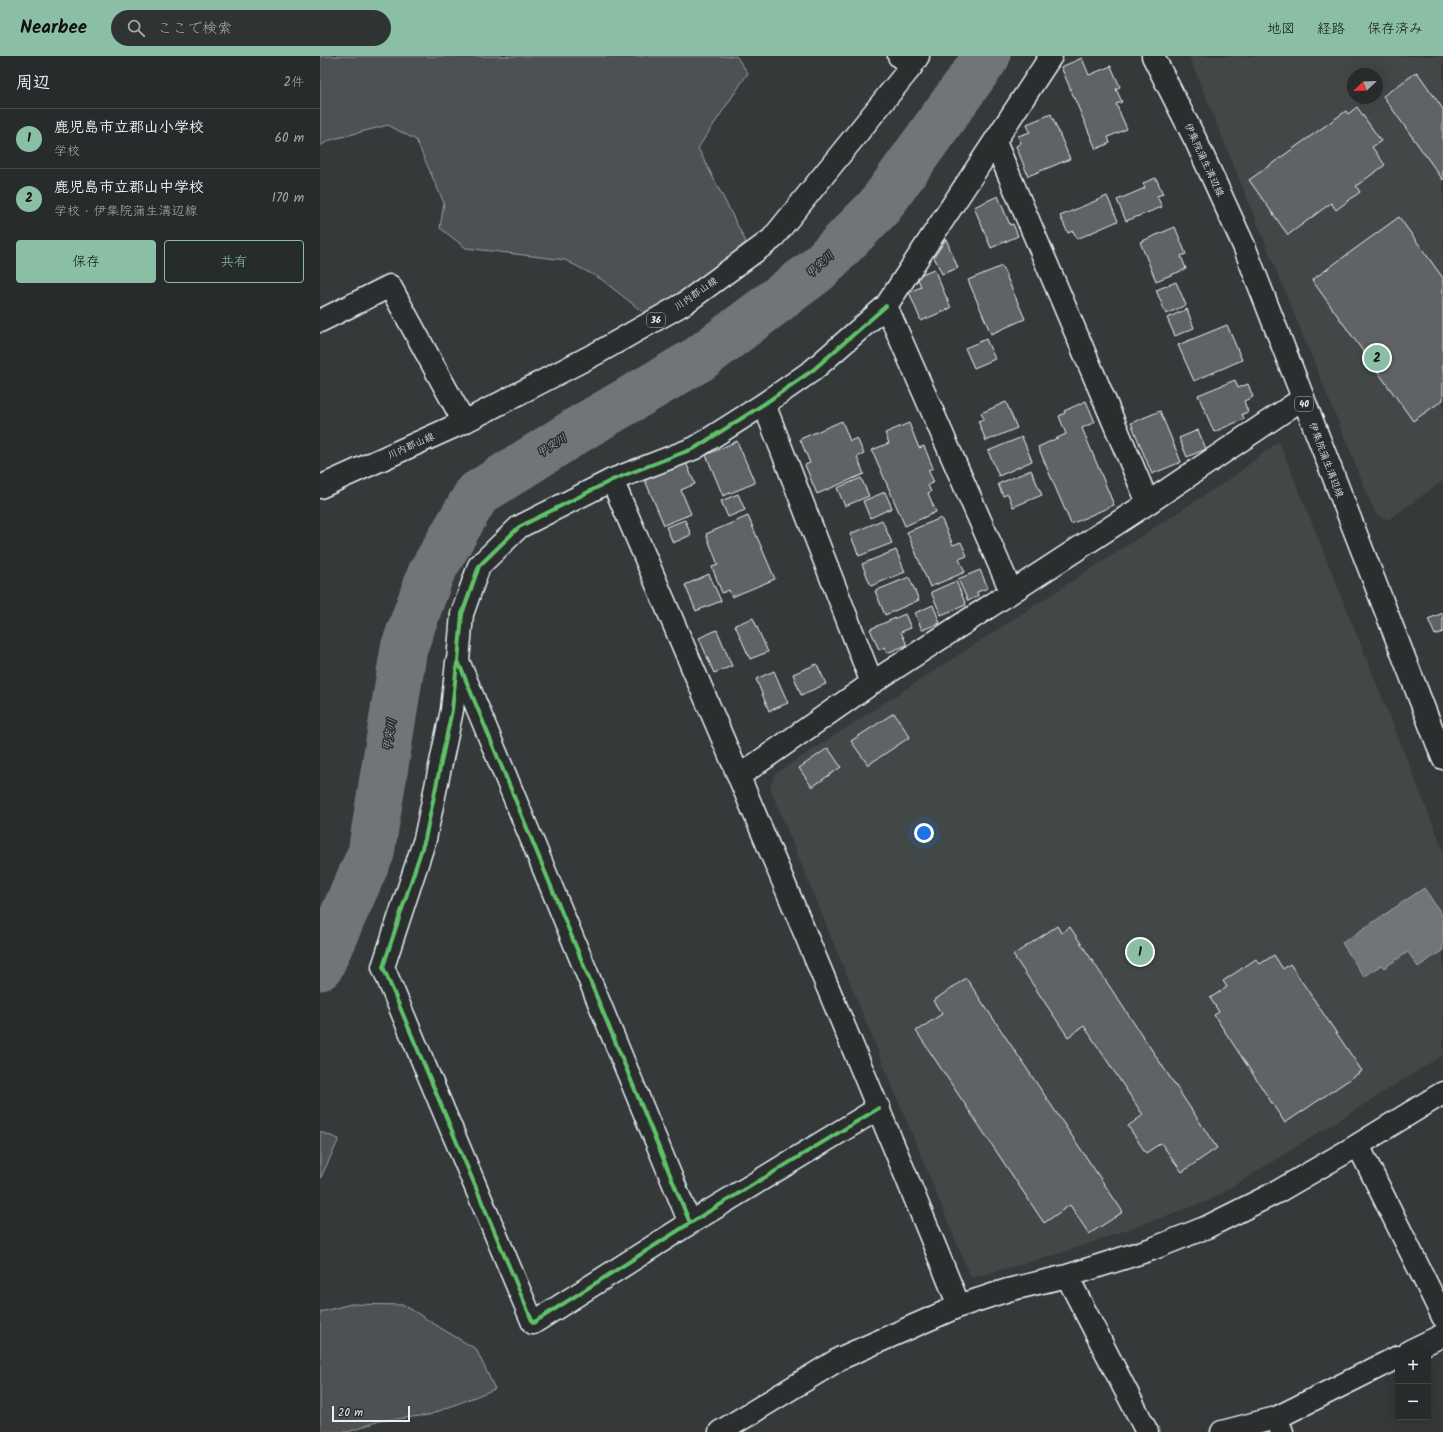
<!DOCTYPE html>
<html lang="ja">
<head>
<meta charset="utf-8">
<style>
  body { margin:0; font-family:Kalam,"Klee One",sans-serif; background:#303334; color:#f1f3f6 }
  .controls { position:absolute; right:12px; bottom:12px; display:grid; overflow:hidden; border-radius:4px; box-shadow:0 4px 16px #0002 }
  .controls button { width:36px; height:36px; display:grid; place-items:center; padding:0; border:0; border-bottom:1px solid #444748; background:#282b2c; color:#f1f3f6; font:20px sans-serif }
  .compass { position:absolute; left:1027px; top:12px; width:36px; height:36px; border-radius:50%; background:#282b2c; box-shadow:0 4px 16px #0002; rotate:247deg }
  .scale { position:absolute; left:12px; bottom:10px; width:78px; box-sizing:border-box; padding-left:4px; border:2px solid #e8f1f8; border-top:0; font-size:11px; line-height:14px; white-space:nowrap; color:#e8f1f8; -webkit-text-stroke:3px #2a2d2e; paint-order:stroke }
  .you { position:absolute; left:604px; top:777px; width:14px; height:14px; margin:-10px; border:3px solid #fff; border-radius:50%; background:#1a73e8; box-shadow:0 0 0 6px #1a73e833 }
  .badge { display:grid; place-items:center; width:26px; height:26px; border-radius:50%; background:#8abfa5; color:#111; font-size:13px; font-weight:700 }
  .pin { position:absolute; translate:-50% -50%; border:2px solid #fff; box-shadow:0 1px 4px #0006 }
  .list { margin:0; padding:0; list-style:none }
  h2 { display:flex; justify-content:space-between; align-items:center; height:52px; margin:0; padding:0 16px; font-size:17px }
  h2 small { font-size:13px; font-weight:400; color:#a5a7a9 }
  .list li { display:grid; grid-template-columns:26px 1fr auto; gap:12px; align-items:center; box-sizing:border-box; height:60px; padding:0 16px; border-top:1px solid #444748 }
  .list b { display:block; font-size:15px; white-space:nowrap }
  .list p { margin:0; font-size:13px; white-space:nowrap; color:#a5a7a9 }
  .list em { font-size:13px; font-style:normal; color:#a5a7a9 }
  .actions { display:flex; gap:8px; padding:12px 16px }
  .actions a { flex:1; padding:9px 0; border:1px solid #8abfa5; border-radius:4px; text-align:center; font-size:14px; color:#8abfa5 }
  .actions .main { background:#8abfa5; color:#111 }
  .icon { flex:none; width:22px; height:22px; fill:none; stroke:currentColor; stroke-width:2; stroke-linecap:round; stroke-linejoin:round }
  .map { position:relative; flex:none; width:1123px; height:1376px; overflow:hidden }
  header { display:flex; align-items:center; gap:24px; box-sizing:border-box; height:56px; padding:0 20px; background:#8abfa5; color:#111 }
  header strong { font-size:19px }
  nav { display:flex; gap:22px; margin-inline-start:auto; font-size:14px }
  .search { width:280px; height:36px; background:#303334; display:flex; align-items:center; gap:10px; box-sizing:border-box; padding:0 14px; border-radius:22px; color:#a5a7a9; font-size:15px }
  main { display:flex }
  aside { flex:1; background:#282b2c }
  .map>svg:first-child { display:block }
  .built { fill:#424647; fill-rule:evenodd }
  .green { fill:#4d5152; stroke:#9aa1a5 }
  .water { fill:#707579; stroke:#a0a7ac }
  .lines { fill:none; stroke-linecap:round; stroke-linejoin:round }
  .river { stroke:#707579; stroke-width:47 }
  .building { fill:#5f6365; stroke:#e8f1f8 }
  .minor-casing { stroke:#e8f1f8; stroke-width:25 }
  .primary-casing { stroke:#e8f1f8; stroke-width:25 }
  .minor { stroke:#2a2d2e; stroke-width:22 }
  .primary { stroke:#2a2d2e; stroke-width:22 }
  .cycleway-casing { stroke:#2a2d2e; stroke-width:6 }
  .cycleway { stroke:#61c268; stroke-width:4 }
  .labels { text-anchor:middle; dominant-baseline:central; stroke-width:3; stroke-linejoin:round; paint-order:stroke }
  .shield { fill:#2a2d2e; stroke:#afb6bb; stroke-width:1 }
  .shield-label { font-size:9px; font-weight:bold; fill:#e8f1f8 }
  .street-label { font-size:10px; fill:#e8f1f8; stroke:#2a2d2e }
  .water-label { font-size:11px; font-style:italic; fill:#acb3b8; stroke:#2a2d2e }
</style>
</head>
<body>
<header>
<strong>Nearbee</strong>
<div class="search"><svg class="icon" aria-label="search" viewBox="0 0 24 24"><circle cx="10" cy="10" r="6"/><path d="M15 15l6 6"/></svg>ここで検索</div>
<nav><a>地図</a><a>経路</a><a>保存済み</a></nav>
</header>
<main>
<aside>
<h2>周辺<small>2件</small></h2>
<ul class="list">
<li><span class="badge">1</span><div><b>鹿児島市立郡山小学校</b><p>学校</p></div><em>60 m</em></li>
<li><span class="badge">2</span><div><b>鹿児島市立郡山中学校</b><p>学校 · 伊集院蒲生溝辺線</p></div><em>170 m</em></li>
</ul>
<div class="actions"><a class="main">保存</a><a>共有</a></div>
</aside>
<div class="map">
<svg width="1123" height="1376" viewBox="0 0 1123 1376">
  <rect width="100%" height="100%" fill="#35393a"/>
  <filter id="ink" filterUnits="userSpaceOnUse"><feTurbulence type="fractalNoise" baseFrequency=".025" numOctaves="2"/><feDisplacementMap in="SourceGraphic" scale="8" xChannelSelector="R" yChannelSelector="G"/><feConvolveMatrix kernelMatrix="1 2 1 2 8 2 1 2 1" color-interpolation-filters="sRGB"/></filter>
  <g filter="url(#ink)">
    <path class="built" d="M869,0H1123V425L1068,464L1056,459ZM1033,18H1057V42H1033Z
      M959,385L1123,793V999L891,1144L739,1198L651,1222L450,732L455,718L914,420Z"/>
    <path class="green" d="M0,0H416L428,17L378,92L426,186L364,238L324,257L281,223L245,204L146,192L120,172L124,147L96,84L68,69L10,84L0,90Z
      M0,1076L19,1083L0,1123Z
      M31,1248L84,1249L124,1274L156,1293L175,1333L109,1359L59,1365L28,1376H0V1256Z"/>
    <path class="water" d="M1104,832L1123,860V894L1098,911L1088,896L1064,912L1061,909L1044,921L1022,887Z"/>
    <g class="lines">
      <path class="river" d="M0,911L51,797L84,592L111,517L157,438L261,372L379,303L497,214L559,151L667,0"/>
    </g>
    <path class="building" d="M762,2L769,19L791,10L800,31L796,33L802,46L796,48L807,73L788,81L790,87L776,93L741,11Z
      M1097,16L1123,53V124L1063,40Z
      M1037,51L1061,85L1052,91L1065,109L1036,130L1040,136L1016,154L1011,147L968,179L929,124L1026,55L1028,58Z
      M731,58L750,103L708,120L696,90L701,87L698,80L710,76L707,68Z
      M836,122L843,138L837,140L842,151L806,165L797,144L825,132L823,127Z
      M678,140L690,169L693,168L698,180L671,192L654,151Z
      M787,140L798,165L757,183L753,175L748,177L740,160Z
      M1079,161L1123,222V344L1093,365L992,224Z
      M855,171L866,198L861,200L866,213L836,225L820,186Z
      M626,183L638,212L622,218L614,201Z
      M682,210L705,263L671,278L648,224Z
      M614,213L631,252L601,265L589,236L601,231L597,220Z
      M856,226L866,249L846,258L836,234Z
      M867,253L874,272L855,280L847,262Z
      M907,269L922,304L874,325L858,289Z
      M666,283L675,303L654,312L645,292Z
      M915,324L918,332L928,328L933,341L924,345L928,356L922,358L924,363L894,376L878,339Z
      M766,345L775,366L762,372L794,449L751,468L718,391L746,378L739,360L745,357L744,355Z
      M686,346L697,372L666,385L658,365L664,363L661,357Z
      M840,355L861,406L832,418L811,367Z
      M522,365L530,385L537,382L544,398L537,401L544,418L497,438L485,409L490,407L480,383Z
      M589,367L599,392L604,390L613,412L608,414L614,426L608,429L611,436L608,437L616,456L585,470L552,394L569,387L565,377Z
      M878,374L886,393L867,401L859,382Z
      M702,381L712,405L679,420L668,395Z
      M417,385L435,427L403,440L386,399Z
      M365,404L375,428L361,434L371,458L344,469L324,422Z
      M711,414L722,439L693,451L688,438L683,440L678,428Z
      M541,422L549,440L525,450L517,432Z
      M565,436L572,452L550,462L543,445Z
      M418,438L425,454L408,461L401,445Z
      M428,460L455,523L412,541L409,534L402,537L392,511L398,509L386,478Z
      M621,462L633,489L641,486L647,500L639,503L645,516L610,531L587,476Z
      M365,464L371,479L353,487L346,471Z
      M562,464L572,487L539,500L530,478Z
      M576,494L585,516L551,530L542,508Z
      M660,514L668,532L657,536L658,540L648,545L638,523Z
      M389,518L401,545L376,555L365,529Z
      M589,521L599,544L565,559L555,535Z
      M636,525L646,549L621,559L611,536Z
      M613,549L620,567L602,574L595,557Z
      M1123,557V576L1115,579L1108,563Z
      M585,558L591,572L581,576L587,589L567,597L564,591L559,594L550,573Z
      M433,562L448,596L430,603L415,569Z
      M397,574L412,610L394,617L379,582Z
      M497,608L506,628L481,639L473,618Z
      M454,615L468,647L449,655L436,623Z
      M574,657L590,681L548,709L531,685Z
      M508,692L521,711L492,731L479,712Z
      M737,870L741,877L750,871L897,1092L862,1116L841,1087L826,1097L808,1070L823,1059L764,970L748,981L693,899Z
      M954,899L963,913L970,908L1042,1015L965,1067L894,959L899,956L890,942L907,931L903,925L936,903L940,908Z
      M646,922L803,1156L769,1178L750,1149L724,1167L596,975L622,958L613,945Z"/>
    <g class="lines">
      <g class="minor-casing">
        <path id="minor" d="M579,0L591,11
          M675,86L828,447
          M0,265L70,230L144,366
          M444,348L552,627
          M292,424C410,698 527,973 639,1250
          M691,535L566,250L731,0
          M137,606L132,654L105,783L63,911L213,1267L370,1167
          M419,720L552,627L828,447L982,343
          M559,1052L370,1167L138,605L142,558L159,510L199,471L292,424L375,392L444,348L493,314L566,250
          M1038,1089L1123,1261
          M747,1220L827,1376
          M1090,1295L1123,1279
          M400,1376L521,1302L639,1250L688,1234L747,1220L832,1193L887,1171L957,1136L1038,1089L1123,1037
          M902,1376L956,1362
          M962,1376L956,1362L1078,1301"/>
      </g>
      <g class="primary-casing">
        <path id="primary" d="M833,0L876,85L924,190L1123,702
          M0,431L144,366L279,296L365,247L452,183L591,11L598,0"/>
      </g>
      <use href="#minor" class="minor"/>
      <use href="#primary" class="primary"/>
      <g class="cycleway-casing">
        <path id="cycleway" d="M137,607L132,654L105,783L63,911L213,1267L370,1167
          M559,1052L370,1167L138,605L142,558L159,510L199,471L292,424L375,392L444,348L493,314L566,250"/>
      </g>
      <use href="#cycleway" class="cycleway"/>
    </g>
  </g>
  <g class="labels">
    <g class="shield">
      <rect x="327" y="257" width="18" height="14" rx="3"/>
      <rect x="975" y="341" width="18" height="14" rx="3"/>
    </g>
    <g class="shield-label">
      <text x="336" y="264">36</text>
      <text x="984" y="348">40</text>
    </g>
    <g class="street-label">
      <text transform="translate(884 104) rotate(65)">伊集院蒲生溝辺線</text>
      <text transform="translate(376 238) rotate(-35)">川内郡山線</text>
      <text transform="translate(91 390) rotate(-24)">川内郡山線</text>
      <text transform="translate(1006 404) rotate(69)">伊集院蒲生溝辺線</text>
    </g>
    <g class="water-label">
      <text transform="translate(500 209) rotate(-42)">甲突川</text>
      <text transform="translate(232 390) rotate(-33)">甲突川</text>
      <text transform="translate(70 679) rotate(-81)">甲突川</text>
    </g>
  </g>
</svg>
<div class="controls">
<button>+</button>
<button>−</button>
</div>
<svg class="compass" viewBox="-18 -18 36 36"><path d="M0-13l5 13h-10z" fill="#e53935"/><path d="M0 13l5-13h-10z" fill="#a5a7a9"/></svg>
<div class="scale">20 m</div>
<div class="you"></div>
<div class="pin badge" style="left:820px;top:896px">1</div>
<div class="pin badge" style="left:1057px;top:302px">2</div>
</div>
</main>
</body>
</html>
